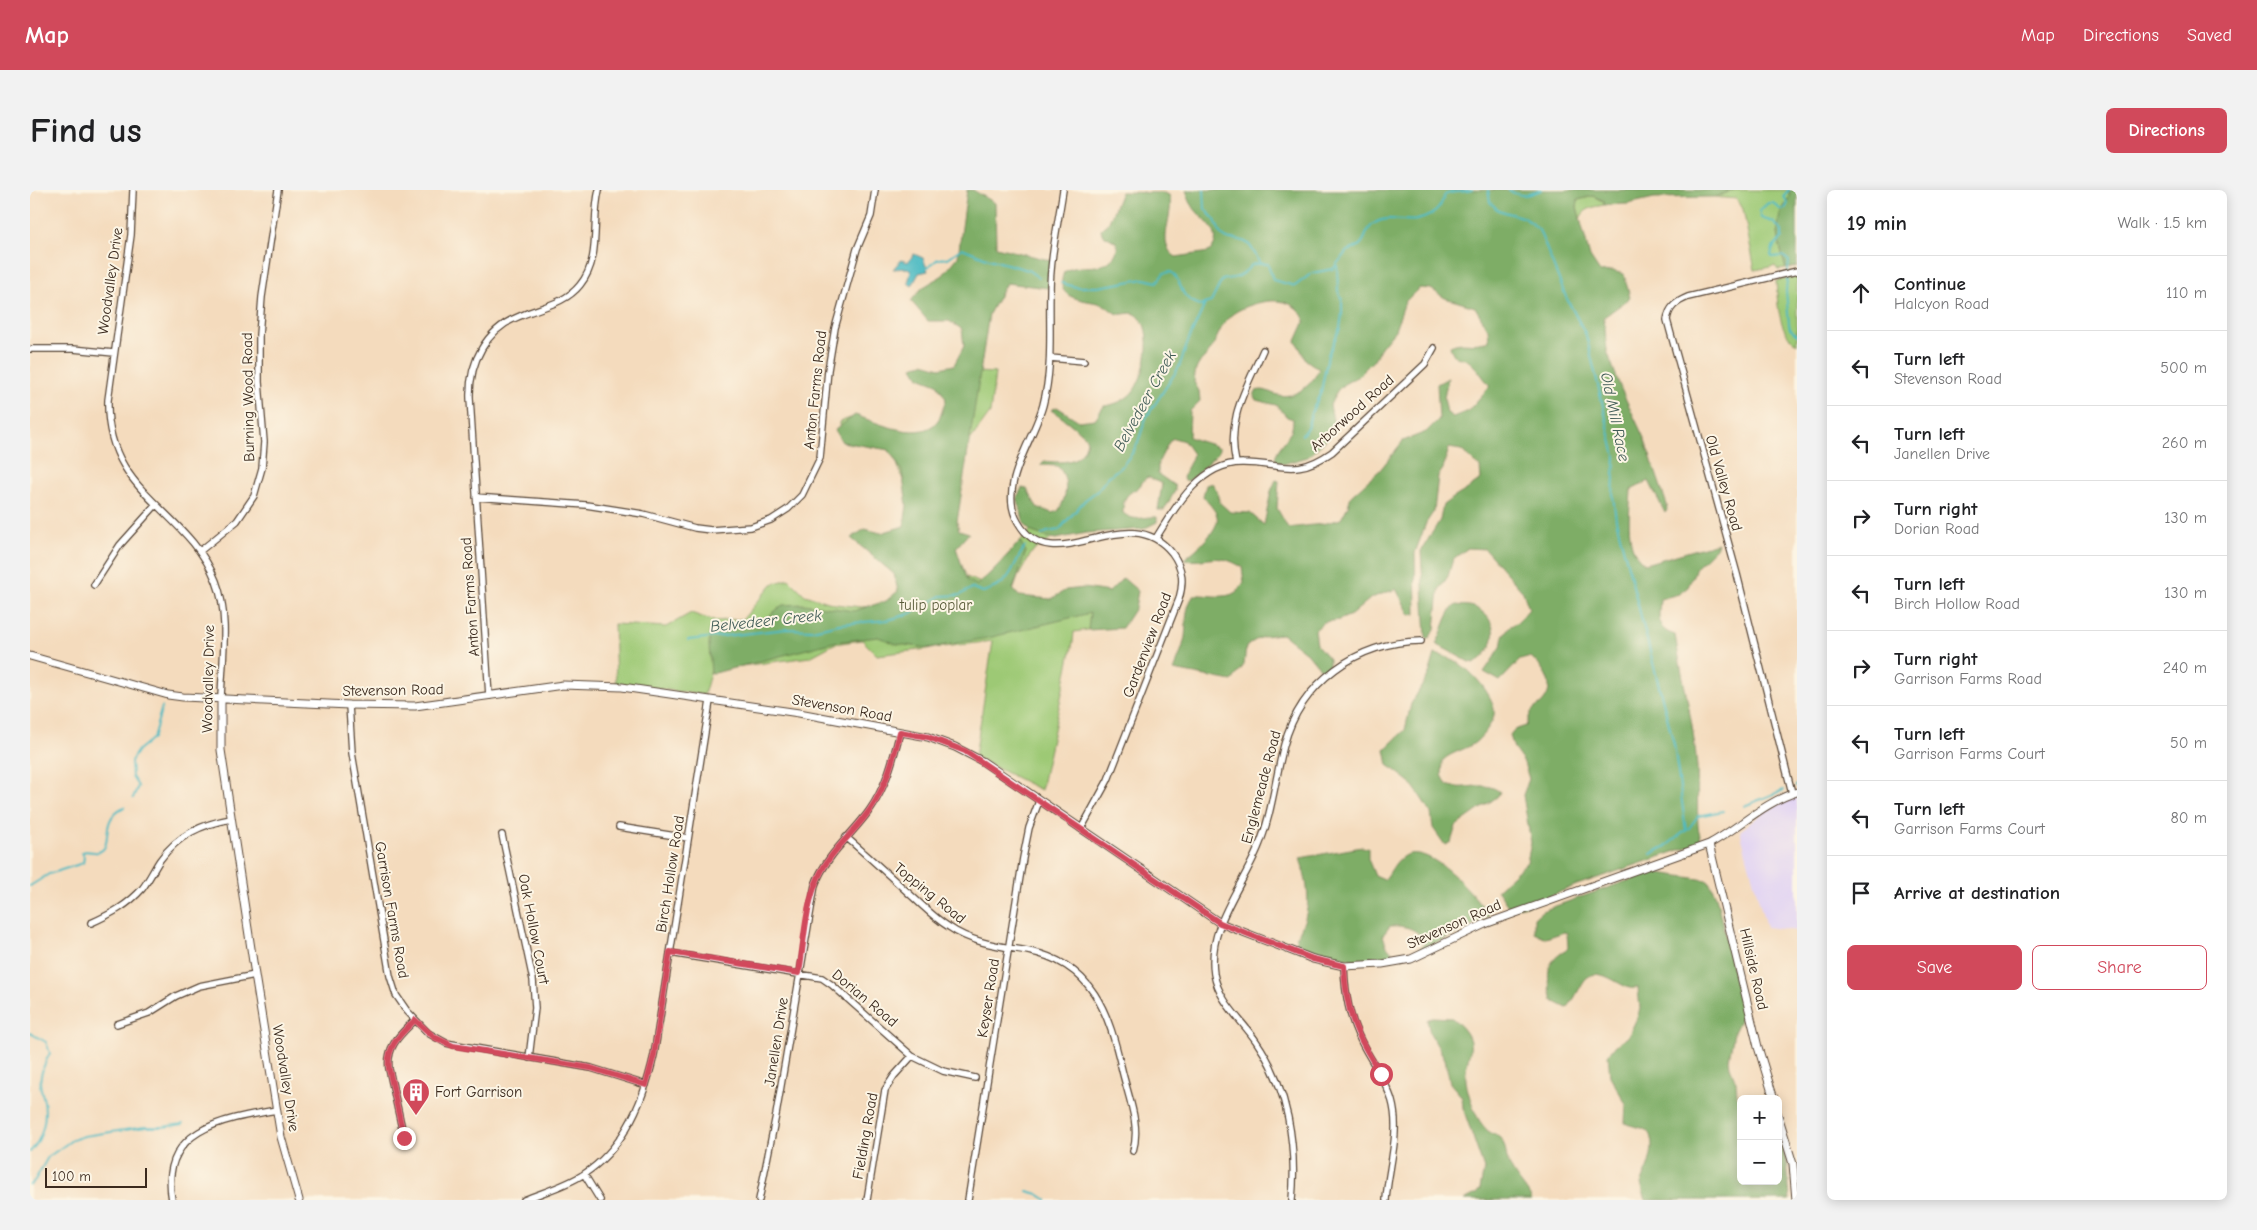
<!DOCTYPE html>
<html lang="en">
<head>
<meta charset="utf-8">
<style>
  body { margin:0; font-family:"Comic Neue",sans-serif; background:#f2f2f2; color:#202124 }
  .controls { position:absolute; right:15px; bottom:15px; display:grid; overflow:hidden; border-radius:8px; box-shadow:0 2px 12px #0003 }
  .controls button { width:45px; height:45px; display:grid; place-items:center; padding:0; border:0; border-bottom:1px solid #e0e0e0; background:#fff; color:#202124; font:25px sans-serif }
  .scale { position:absolute; left:15px; bottom:12px; width:102px; box-sizing:border-box; padding-left:5px; border:2px solid #3b2a1e; border-top:0; font-size:14px; line-height:18px; white-space:nowrap; color:#3b2a1e; -webkit-text-stroke:4px #fcf5e5; paint-order:stroke }
  .stop { position:absolute; width:15px; height:15px; margin:-11px; border:4px solid #d1495b; border-radius:50%; background:#fff }
  .stop.end { background:#d1495b; border-color:#fff; box-shadow:0 1px 5px #0008 }
  .list { margin:0; padding:0; list-style:none }
  h2 { display:flex; justify-content:space-between; align-items:center; height:65px; margin:0; padding:0 20px; font-size:21px }
  h2 small { font-size:16px; font-weight:400; color:#757577 }
  .list li { display:grid; grid-template-columns:32px 1fr auto; gap:15px; align-items:center; box-sizing:border-box; height:75px; padding:0 20px; border-top:1px solid #e0e0e0 }
  .list b { display:block; font-size:19px; white-space:nowrap }
  .list p { margin:0; font-size:16px; white-space:nowrap; color:#757577 }
  .list em { font-size:16px; font-style:normal; color:#757577 }
  .actions { display:flex; gap:10px; padding:15px 20px }
  .actions a { flex:1; padding:11px 0; border:1px solid #d1495b; border-radius:8px; text-align:center; font-size:18px; color:#d1495b }
  .actions .main { background:#d1495b; color:#fff }
  .icon { flex:none; width:28px; height:28px; fill:none; stroke:currentColor; stroke-width:2; stroke-linecap:round; stroke-linejoin:round }
  .map { position:relative; flex:none; width:1767px; height:1010px; overflow:hidden; border-radius:8px }
  header { display:flex; align-items:center; gap:30px; box-sizing:border-box; height:70px; padding:0 25px; background:#d1495b; color:#fff }
  header strong { font-size:24px }
  nav { display:flex; gap:28px; margin-inline-start:auto; font-size:18px }
  .intro { display:flex; align-items:center; justify-content:space-between; box-sizing:border-box; height:120px; padding:0 30px }
  h1 { margin:0; font-size:35px }
  .button { padding:12px 22px; border-radius:8px; background:#d1495b; color:#fff; font-size:18px; font-weight:700 }
  main { display:flex; gap:30px; padding:0 30px }
  aside { flex:1; background:#fff; border-radius:8px; box-shadow:0 2px 12px #0003 }
  .map>svg:first-child { display:block }
  .built { fill:#e2d4f3 }
  .green { fill:#9dc975; stroke:#6c7a4a }
  .forest { fill:#7ead66; stroke:#5c6c42 }
  .water { fill:#4bbac2; stroke:#437270 }
  .lines { fill:none; stroke-linecap:round; stroke-linejoin:round }
  .stream { stroke:#4bbac2; stroke-width:2 }
  .minor-casing { stroke:#574536; stroke-width:8 }
  .tertiary-casing { stroke:#574536; stroke-width:9 }
  .minor { stroke:#fff; stroke-width:5.5 }
  .tertiary { stroke:#fff; stroke-width:7 }
  .route { stroke:#d1495b; stroke-width:6 }
  .labels { text-anchor:middle; dominant-baseline:central; stroke-width:4; stroke-linejoin:round; paint-order:stroke }
  .street-label { font-size:15px; fill:#3b2a1e; stroke:#fcf5e5 }
  .park-label { font-size:15px; fill:#585a38; stroke:#fcf5e5 }
  .poi-label { font-size:15px; fill:#3b2a1e; stroke:#fcf5e5; text-anchor:start }
  .water-label { font-size:16px; font-style:italic; fill:#415c57; stroke:#fcf5e5 }
</style>
</head>
<body>
<header>
<strong>Map</strong>
<nav><a>Map</a><a>Directions</a><a>Saved</a></nav>
</header>
<div class="intro"><h1>Find us</h1><a class="button">Directions</a></div>
<main>
<div class="map">
<svg width="1767" height="1010" viewBox="0 0 1767 1010">
  <rect width="100%" height="100%" fill="#fcf5e5"/>
  <filter id="ink" filterUnits="userSpaceOnUse"><feTurbulence type="fractalNoise" baseFrequency=".02" numOctaves="2"/><feDisplacementMap in="SourceGraphic" scale="10" xChannelSelector="R" yChannelSelector="G"/><feConvolveMatrix kernelMatrix="1 2 1 2 8 2 1 2 1" color-interpolation-filters="sRGB"/></filter>
  <filter id="wash" filterUnits="userSpaceOnUse"><feTurbulence type="fractalNoise" baseFrequency=".0096" numOctaves="4" result="noise"/><feDisplacementMap in="SourceGraphic" scale="20" xChannelSelector="R" yChannelSelector="G"/><feGaussianBlur stdDeviation="1.12" result="paint"/><feColorMatrix in="noise" values="0 0 0 0 0 0 0 0 0 0 0 0 0 0 0 0 0 1.4 0 .05"/><feComposite in="paint" operator="in"/></filter>
  <g filter="url(#wash)">
    <rect width="100%" height="100%" fill="#f4dbbd"/>
    <path class="built" d="M1767,607V741L1736,737L1710,641L1741,617Z"/>
    <path class="green" d="M1704,0H1759C1761,11 1753,15 1750,25C1745,44 1751,60 1756,79L1748,80L1745,76L1725,80L1713,19L1707,9L1685,7Z
      M1563,6L1574,12V15C1564,17 1554,18 1550,29L1547,17L1548,10Z
      M1767,86V154C1747,141 1748,112 1746,91Z
      M926,181L965,183L960,223L928,267L907,288L934,386L951,393L1004,337L1023,348L1002,362L988,387L983,401L991,410H1064L1077,437L1044,442L1043,452L1011,600L945,567L963,451L847,465L832,450L804,454L780,467L681,480L674,505L586,493L584,434L636,437L661,423L684,431L713,429L742,394L759,389L775,405L805,414L831,417L858,414L873,403L881,313L864,265L852,254L810,249L809,232L826,226L871,247L913,245Z"/>
    <path class="forest" d="M937,0H943L965,13L966,57L1023,71L1018,98L976,93L959,124L927,332L929,340L939,343L926,358L937,390L947,395L966,378L990,351L996,362L983,399L989,406L1021,409L1036,400L1054,398L1079,402L1093,388L1108,401L1105,418L1092,438L1058,440L1060,423L958,448L898,458L867,454L848,447L804,452L681,484L679,455L680,440L736,428L753,415L774,414L824,421L856,411L868,401L864,384L821,348L835,339L851,343L874,336L877,315L872,281L859,260L812,252L805,240L825,225C846,232 895,256 910,227C912,222 914,215 916,209L907,194L889,187L883,177L893,173L910,178L924,175L934,156L932,139L919,131H898L881,111L892,98L913,85L928,67Z
      M1156,0H1704L1685,7L1624,8L1598,14L1574,15V11L1563,6L1548,10L1547,17L1560,67L1570,82L1583,81L1594,84L1600,108L1574,127L1577,161L1591,199L1614,248L1637,315V320L1635,323L1619,291L1601,300C1600,322 1593,359 1615,374L1688,353L1686,358L1666,378L1658,397L1649,404L1630,409C1629,428 1625,439 1645,445C1652,488 1664,534 1667,577C1668,597 1667,616 1668,635C1668,642 1672,646 1670,653L1547,695L1501,714L1480,719L1467,700L1497,672L1501,653L1493,605L1499,589L1494,573L1484,559L1480,545L1484,540L1496,536C1498,532 1499,525 1502,521C1504,518 1509,516 1511,514C1528,497 1515,480 1501,467L1490,470L1470,491L1454,482L1471,457L1473,446L1479,437L1488,432L1499,419L1493,402L1455,359L1438,358L1423,369L1418,386L1409,400L1405,439L1398,450L1396,447L1391,361L1410,330L1413,315C1426,305 1439,300 1451,289L1450,277L1431,260L1419,258L1413,279L1408,286L1404,321L1396,333L1385,363L1386,424L1380,425L1366,399L1341,408L1321,425L1309,430L1294,432L1285,440L1287,455L1299,469V481L1293,482L1279,465L1252,444C1237,445 1227,447 1216,457L1214,475L1202,491L1144,480C1148,469 1153,458 1155,447C1157,431 1154,419 1164,405C1176,404 1195,410 1206,402C1208,400 1211,395 1214,393L1212,377C1185,361 1180,373 1153,370C1163,362 1191,340 1187,326C1185,319 1177,312 1173,306L1176,295L1182,293L1187,301L1190,313L1200,322L1220,323L1234,335L1241,301L1246,290L1249,291L1247,318L1258,338L1292,334L1311,329L1318,316L1321,306L1350,280L1373,251L1396,242L1409,229L1407,194L1418,188L1414,208L1417,223L1423,227L1438,221L1460,196C1454,189 1448,179 1441,173C1432,164 1425,174 1420,156C1436,149 1441,158 1459,150L1458,139L1445,117L1415,108L1401,99L1390,98L1386,101L1375,112L1365,140L1351,157L1343,171L1327,187L1314,194L1307,201L1300,215L1304,235L1301,245L1278,267L1253,274L1248,272L1245,268C1248,254 1264,247 1263,229L1257,227L1246,215L1226,210L1224,206L1226,201C1236,198 1239,203 1248,205C1266,209 1283,194 1289,179L1276,170L1266,151L1275,131C1264,101 1225,110 1204,123C1190,132 1187,153 1177,165C1174,168 1171,170 1169,174C1165,179 1165,186 1164,192L1169,201L1170,211L1160,221L1159,247C1169,252 1180,253 1189,258L1188,263L1162,288L1158,291L1153,289C1154,280 1161,274 1163,264L1154,251L1144,248L1140,250L1128,273V284L1145,296V301L1134,320H1128L1132,294L1118,287C1112,290 1111,297 1106,299C1095,305 1093,310 1093,323C1106,333 1113,326 1127,327V332L1113,339L1056,343L1026,349L1016,347L1000,341L994,333L987,307L992,298L997,299L1007,317L1022,323L1028,321C1037,309 1040,287 1027,276L1010,275L1014,271C1033,273 1052,274 1057,251L1055,246C1044,237 1034,228 1021,220L1027,217L1049,231L1065,229L1074,216C1084,215 1093,211 1101,204C1115,189 1126,140 1107,125C1102,121 1094,125 1089,124C1082,123 1078,116 1072,114C1054,109 1023,111 1034,82C1051,70 1080,87 1088,57L1086,52L1072,44L1071,39L1079,32L1091,2L1134,3L1139,5C1146,24 1124,54 1146,67L1179,62C1198,42 1170,30 1162,15C1159,11 1158,5 1156,0Z
      M1759,0H1767V77L1756,79C1751,60 1745,44 1750,25C1753,15 1761,11 1759,0Z
      M1426,415C1433,416 1440,415 1446,418C1472,431 1467,461 1444,473L1439,472L1406,454C1413,443 1416,422 1426,415Z
      M1405,464C1413,466 1420,468 1427,472C1441,480 1467,508 1464,525C1463,533 1453,545 1447,551C1437,560 1423,561 1413,570L1412,585L1417,595C1434,602 1454,589 1470,602L1467,607L1426,636L1421,652L1415,655L1403,638L1401,623L1390,606L1380,592L1358,575L1355,559L1375,540L1381,514L1399,484Z
      M1332,657L1338,658V669L1345,686L1354,690C1360,684 1364,673 1371,668C1397,647 1446,707 1459,725C1455,731 1396,757 1385,763L1394,754C1391,739 1374,735 1360,736L1353,745L1356,755L1363,763L1362,769L1329,771L1275,759L1267,753L1266,748C1283,719 1279,699 1270,668Z
      M1623,682L1676,690L1679,692L1686,706L1713,824L1704,842L1699,869L1700,877L1706,892L1707,906L1711,912V991H1748V945L1757,973L1760,1010H1616L1611,994C1616,983 1629,952 1617,941C1611,936 1602,937 1595,933L1596,914L1580,886L1578,865L1586,855L1598,847L1607,828L1610,819L1608,798C1604,798 1600,799 1597,797C1584,792 1566,775 1554,791C1548,800 1545,809 1537,818L1523,811C1521,800 1515,785 1521,774C1524,767 1533,763 1538,757L1537,743L1534,742L1516,748L1504,742V728L1512,721L1548,708Z
      M1402,827L1422,828C1457,857 1430,863 1437,897C1441,913 1446,930 1458,941C1462,944 1468,945 1471,949C1477,957 1475,966 1479,974C1484,987 1496,997 1502,1010H1434L1446,1004L1450,999L1454,979L1433,918L1432,907L1420,893L1415,869L1400,843L1397,830Z"/>
    <path class="water" d="M884,64L893,68L898,81L889,83L882,96L878,93L881,81L878,78L863,79L871,70L878,72Z"/>
    <g class="lines">
      <path class="stream" d="M1174,0L1175,19L1185,30L1191,45L1197,49C1219,48 1221,55 1230,74
        M1458,0L1460,12L1468,20L1495,28L1509,40L1536,107L1556,145L1585,266L1583,306L1586,330L1644,554L1656,641
        M1479,0C1489,8 1500,5 1511,0
        M1759,0L1753,6L1758,13L1755,19L1751,20L1743,13H1738L1729,21L1731,28L1743,32L1752,41V48L1743,58L1741,65L1742,67L1753,66L1759,71L1756,101L1759,134L1760,139L1767,145
        M898,77L908,69L918,68L932,58L959,69L998,80L1009,88
        M1031,93L1046,97H1068L1114,89L1127,92L1134,83L1141,82C1156,94 1145,106 1170,115L1181,112L1192,90C1198,88 1204,89 1209,86C1222,80 1215,71 1238,74L1243,90L1265,96L1282,83L1303,79L1317,61C1341,55 1331,41 1345,33C1359,24 1373,33 1387,30C1396,28 1406,23 1410,16C1412,13 1413,8 1415,5C1422,0 1434,3 1442,0
        M1272,245L1278,236L1281,223L1291,202L1298,165L1310,138L1312,124V110L1308,101L1307,76
        M1012,345L1017,342L1029,340L1055,310L1067,301L1078,287L1093,275L1103,262L1108,252L1116,228L1149,177L1159,149L1175,114
        M658,450L757,439L782,440L809,434L858,430L879,424L911,406L930,405L942,398L953,402C984,393 980,378 995,357
        M1766,596L1767,595
        M103,608L108,596L102,587L101,571L108,560L123,548L132,517
        M1714,616L1754,600
        M1621,664L1636,656L1659,638L1668,626L1693,621
        M0,696L19,684L53,673L54,667L52,662C58,660 63,663 68,662C85,658 67,630 94,617
        M0,843L16,852L20,863C15,872 11,881 10,892C10,898 12,902 13,907C18,925 13,949 0,962
        M0,995L5,990L18,967L42,950L54,946L115,937H133L153,934
        M997,1001L1008,1004L1017,1010"/>
    </g>
  </g>
  <g filter="url(#ink)">
    <g class="lines">
      <g class="minor-casing">
        <path id="minor" d="M103,0L101,45L78,210C75,304 157,318 186,391C200,427 192,471 191,509
          M1033,0C1028,34 1020,68 1020,102C1019,140 1023,177 1013,215C1003,252 967,296 988,332C1023,394 1096,306 1142,363C1153,378 1154,392 1149,409L1078,590L1051,639
          M0,159H43L84,163
          M1020,168L1054,171
          M1206,273C1196,229 1216,199 1233,160
          M446,307L556,315L613,324L665,338L681,340L721,337L741,330L758,319L772,305L790,268L798,180L805,138L827,59L841,26L845,0
          M1126,348C1145,317 1171,272 1213,273C1252,273 1265,288 1302,262L1395,174L1404,158
          M170,361L207,331L224,306L232,278L234,252L229,192V145L232,107L248,0
          M64,395L90,355L125,316
          M459,506L440,208C439,172 456,139 490,126C510,117 535,114 550,95C572,68 561,32 569,0
          M319,515L322,563L360,786L366,805L377,821L398,843L416,853L561,878L616,895
          M1762,603L1707,384L1637,130C1639,117 1646,112 1658,107L1767,81
          M589,637L658,648
          M472,645L503,790L505,818L499,868
          M816,647C839,667 862,688 884,708C895,718 906,729 919,737C942,753 970,756 998,761C1063,773 1079,824 1092,880C1098,906 1111,935 1103,961
          M61,733C81,724 98,715 112,699C119,690 124,679 130,670C148,645 172,634 201,629
          M640,763L792,788L802,795L882,866L913,881L945,888
          M1314,776C1315,804 1319,828 1332,853C1342,873 1356,890 1362,911C1371,943 1358,978 1356,1010
          M87,834L119,823L146,806L169,796L225,785
          M374,948L359,879C356,856 370,845 385,830
          M554,984L570,1010
          M142,1010C129,939 193,929 247,920
          M494,1010C513,1002 536,996 554,984C594,958 614,910 624,865L680,511
          M729,1010L746,925L785,695C796,665 821,646 839,621C856,597 863,570 870,542
          M837,1010L855,900L864,886L882,866
          M938,1010L993,668L999,638L1009,611
          M1262,1010C1267,955 1258,897 1226,851C1211,829 1189,812 1184,784C1177,737 1211,699 1228,658C1242,625 1245,589 1254,555C1271,492 1327,452 1391,451"/>
      </g>
      <g class="tertiary-casing">
        <path id="tertiary" d="M0,466L138,505L153,507L319,515L385,516L533,495L592,497L769,523L898,547L925,557L952,571L1190,733L1283,769L1314,776L1352,774L1381,769L1455,734L1679,654C1709,638 1734,612 1767,602
          M191,509V560L225,785L251,947L269,1010
          M1679,654L1728,857L1744,909
          M1748,925L1763,974L1766,1010"/>
      </g>
      <use href="#minor" class="minor"/>
      <use href="#tertiary" class="tertiary"/>
    </g>
  </g>
  <g class="lines" filter="url(#ink)">
    <path class="route" d="M374,948L359,879C356,856 370,845 385,830L404,847L423,856L561,878L616,895L624,865L640,762L769,783C774,752 775,715 789,686C799,664 818,648 833,629C854,604 862,574 870,542L898,547L935,561L1190,733L1283,769L1314,776C1316,823 1326,845 1351,884"/>
  </g>
  <defs>
    <g id="building-pin" transform="scale(1.4375)"><path d="M0 17L-7.5 6A9.5 9.5 0 1 1 7.5 6Z" fill="#d1495b" stroke="#fcf5e5"/><path d="M-4-6H4V6H1V3H-1V6H-4ZM-2.5-4.3h1.7v1.8h-1.7ZM.8-4.3h1.7v1.8H.8ZM-2.5-1h1.7V.8h-1.7ZM.8-1h1.7V.8H.8Z" fill="#fff"/></g>
  </defs>
  <g fill-rule="evenodd">
    <use href="#building-pin" x="386" y="902"/>
  </g>
  <g class="labels">
    <g class="street-label">
      <text transform="translate(80 91) rotate(-82)">Woodvalley Drive</text>
      <text transform="translate(785 200) rotate(-84)">Anton Farms Road</text>
      <text transform="translate(218 207) rotate(-91)">Burning Wood Road</text>
      <text transform="translate(1322 223) rotate(-42)">Arborwood Road</text>
      <text transform="translate(1694 293) rotate(74)">Old Valley Road</text>
      <text transform="translate(440 407) rotate(-94)">Anton Farms Road</text>
      <text transform="translate(1117 455) rotate(-69)">Gardenview Road</text>
      <text transform="translate(178 489) rotate(-89)">Woodvalley Drive</text>
      <text transform="translate(363 500) rotate(-1)">Stevenson Road</text>
      <text transform="translate(812 518) rotate(10)">Stevenson Road</text>
      <text transform="translate(1231 597) rotate(-75)">Englemeade Road</text>
      <text transform="translate(640 684) rotate(-81)">Birch Hollow Road</text>
      <text transform="translate(900 703) rotate(39)">Topping Road</text>
      <text transform="translate(362 720) rotate(80)">Garrison Farms Road</text>
      <text transform="translate(1424 734) rotate(-24)">Stevenson Road</text>
      <text transform="translate(504 739) rotate(79)">Oak Hollow Court</text>
      <text transform="translate(1724 779) rotate(77)">Hillside Road</text>
      <text transform="translate(835 808) rotate(40)">Dorian Road</text>
      <text transform="translate(958 808) rotate(-81)">Keyser Road</text>
      <text transform="translate(746 852) rotate(-81)">Janellen Drive</text>
      <text transform="translate(256 888) rotate(81)">Woodvalley Drive</text>
      <text transform="translate(835 946) rotate(-80)">Fielding Road</text>
    </g>
    <g class="park-label">
      <text x="906" y="415">tulip poplar</text>
    </g>
    <g class="poi-label">
      <text x="405" y="902">Fort Garrison</text>
    </g>
    <g class="water-label">
      <text transform="translate(1115 211) rotate(-61)">Belvedeer Creek</text>
      <text transform="translate(1585 227) rotate(78)">Old Mill Race</text>
      <text transform="translate(736 431) rotate(-6)">Belvedeer Creek</text>
    </g>
  </g>
</svg>
<div class="controls">
<button>+</button>
<button>−</button>
</div>
<div class="scale">100 m</div>
<div class="stop" style="left:1351px;top:884px"></div>
<div class="stop end" style="left:374px;top:948px"></div>
</div>
<aside>
<h2>19 min<small>Walk · 1.5 km</small></h2>
<ul class="list">
<li><svg class="icon" aria-label="ahead" viewBox="0 0 24 24"><path d="M12 20V5M6 11l6-6 6 6"/></svg><div><b>Continue</b><p>Halcyon Road</p></div><em>110 m</em></li>
<li><svg class="icon" aria-label="left" viewBox="0 0 24 24"><path d="M17 20v-9H6M10 6l-5 5 5 5"/></svg><div><b>Turn left</b><p>Stevenson Road</p></div><em>500 m</em></li>
<li><svg class="icon" aria-label="left" viewBox="0 0 24 24"><path d="M17 20v-9H6M10 6l-5 5 5 5"/></svg><div><b>Turn left</b><p>Janellen Drive</p></div><em>260 m</em></li>
<li><svg class="icon" aria-label="right" viewBox="0 0 24 24"><path d="M7 20v-9h11M14 6l5 5-5 5"/></svg><div><b>Turn right</b><p>Dorian Road</p></div><em>130 m</em></li>
<li><svg class="icon" aria-label="left" viewBox="0 0 24 24"><path d="M17 20v-9H6M10 6l-5 5 5 5"/></svg><div><b>Turn left</b><p>Birch Hollow Road</p></div><em>130 m</em></li>
<li><svg class="icon" aria-label="right" viewBox="0 0 24 24"><path d="M7 20v-9h11M14 6l5 5-5 5"/></svg><div><b>Turn right</b><p>Garrison Farms Road</p></div><em>240 m</em></li>
<li><svg class="icon" aria-label="left" viewBox="0 0 24 24"><path d="M17 20v-9H6M10 6l-5 5 5 5"/></svg><div><b>Turn left</b><p>Garrison Farms Court</p></div><em>50 m</em></li>
<li><svg class="icon" aria-label="left" viewBox="0 0 24 24"><path d="M17 20v-9H6M10 6l-5 5 5 5"/></svg><div><b>Turn left</b><p>Garrison Farms Court</p></div><em>80 m</em></li>
<li><svg class="icon" aria-label="arrive" viewBox="0 0 24 24"><path d="M6 21V4h12l-3 4 3 4H6"/></svg><div><b>Arrive at destination</b></div></li>
</ul>
<div class="actions"><a class="main">Save</a><a>Share</a></div>
</aside>
</main>
</body>
</html>
